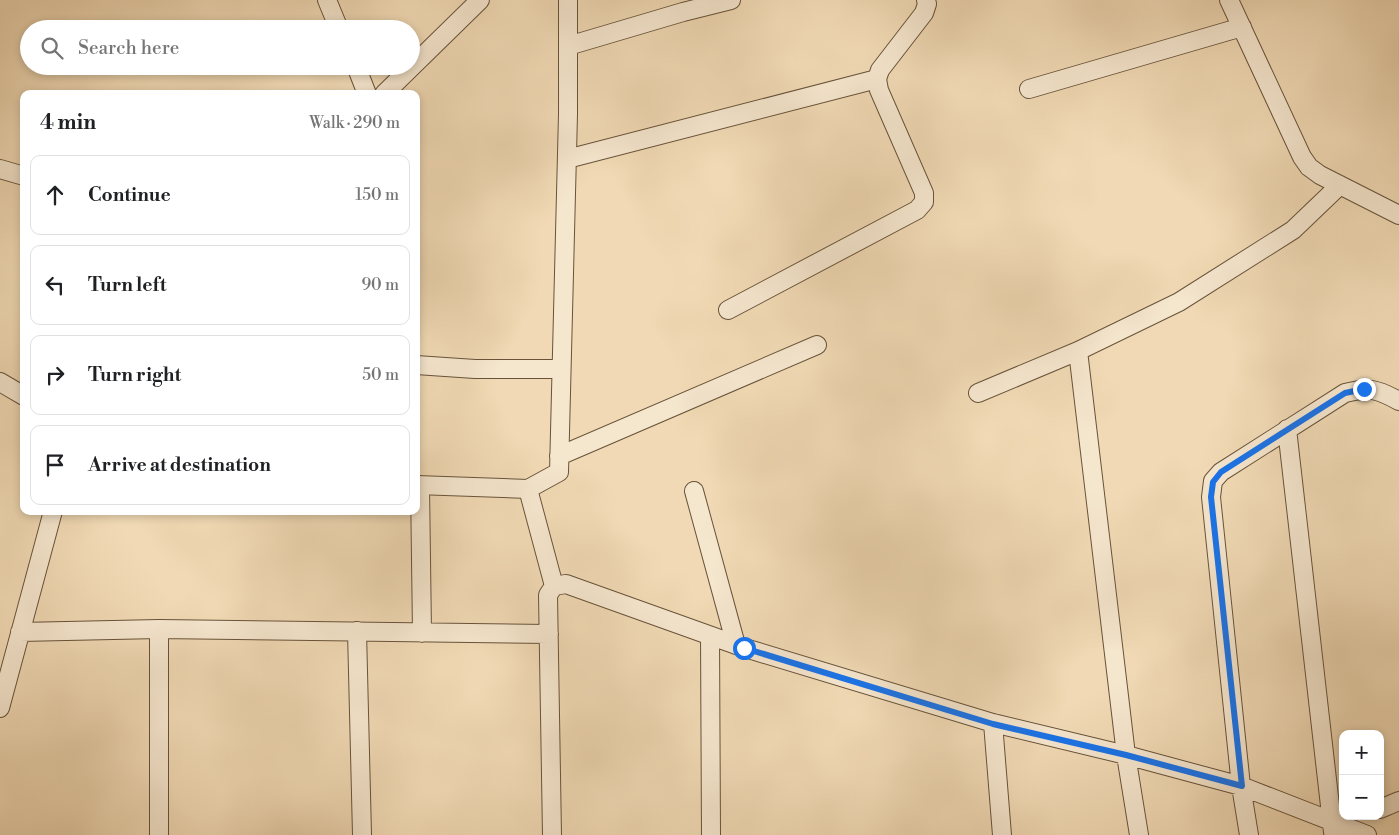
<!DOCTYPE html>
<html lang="en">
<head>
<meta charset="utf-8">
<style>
  body { margin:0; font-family:"Libre Bodoni",serif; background:#f2f2f2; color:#202124 }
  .controls { position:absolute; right:15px; bottom:15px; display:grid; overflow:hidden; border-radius:10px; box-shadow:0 2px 8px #0003 }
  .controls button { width:45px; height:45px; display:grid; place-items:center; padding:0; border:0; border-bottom:1px solid #e0e0e0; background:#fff; color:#202124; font:25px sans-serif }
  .stop { position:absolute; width:15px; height:15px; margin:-11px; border:4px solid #1a73e8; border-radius:50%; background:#fff }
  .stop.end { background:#1a73e8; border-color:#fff; box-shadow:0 1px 5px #0008 }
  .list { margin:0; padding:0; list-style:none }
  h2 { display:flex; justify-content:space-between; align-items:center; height:65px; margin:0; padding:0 20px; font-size:21px }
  h2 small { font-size:16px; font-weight:400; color:#757577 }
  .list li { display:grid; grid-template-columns:32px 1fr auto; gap:15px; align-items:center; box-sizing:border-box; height:80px; margin:0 10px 10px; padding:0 10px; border:1px solid #e0e0e0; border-radius:10px }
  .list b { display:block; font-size:19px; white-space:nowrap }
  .list em { font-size:16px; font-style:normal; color:#757577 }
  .icon { flex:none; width:28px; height:28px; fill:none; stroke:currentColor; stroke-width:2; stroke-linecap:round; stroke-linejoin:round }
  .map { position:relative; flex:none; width:1399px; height:835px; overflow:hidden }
  .search { position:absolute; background:#fff; box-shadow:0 2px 8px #0003; left:20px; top:20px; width:400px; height:55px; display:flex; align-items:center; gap:12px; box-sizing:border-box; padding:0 18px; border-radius:28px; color:#757577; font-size:19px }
  .panel { position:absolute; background:#fff; box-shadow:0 2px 8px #0003; left:20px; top:90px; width:400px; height:425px; border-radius:10px }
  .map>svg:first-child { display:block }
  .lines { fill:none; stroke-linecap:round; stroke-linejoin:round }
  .street-casing { stroke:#68533a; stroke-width:20 }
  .street { stroke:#f5e6ce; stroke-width:18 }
  .route { stroke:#1a73e8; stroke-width:6 }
</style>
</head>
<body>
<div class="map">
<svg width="1399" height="835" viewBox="0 0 1399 835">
  <rect width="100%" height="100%" fill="#f0d9b4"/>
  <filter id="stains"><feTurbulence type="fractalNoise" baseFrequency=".004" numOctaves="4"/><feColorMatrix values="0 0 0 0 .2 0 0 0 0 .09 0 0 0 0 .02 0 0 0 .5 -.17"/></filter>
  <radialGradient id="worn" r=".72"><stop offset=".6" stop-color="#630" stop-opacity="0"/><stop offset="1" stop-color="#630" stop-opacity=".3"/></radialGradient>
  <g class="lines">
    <g class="street-casing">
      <path id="street" d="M327,0L339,29
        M1229,0L1302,157L1309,167L1320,175L1399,215
        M568,46L683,12L731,0
        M356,66L367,94
        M1029,89L1242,27
        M384,94L480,0
        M567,159L877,79
        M0,169L24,176
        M728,310L917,210L924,202V193L879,90L877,79L880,70L924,13L927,4L926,0
        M1078,351L1126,755L1139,835
        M416,365L475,369H561
        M0,382L24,396
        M978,393L1078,351L1179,302L1293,230L1340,185
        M1287,429L1333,832
        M559,456L817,345
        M416,485L528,489L554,586
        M420,485L422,633
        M528,489L559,472L568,114V0
        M694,491L736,645
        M159,629V835
        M357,631L362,835
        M20,632L159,629L549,634
        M710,636L711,835
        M0,708L53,511
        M993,723L1002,835
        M1380,809L1399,801
        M552,835L548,595L554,586L566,584L745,648L993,723L1126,755L1241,786L1367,835
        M1249,835L1241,786L1211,497L1213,481L1221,472L1345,393C1370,387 1377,389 1399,401"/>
    </g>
    <use href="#street" class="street"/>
  </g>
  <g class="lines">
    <path class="route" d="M744,648L993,724L1126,755L1242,786L1211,497L1213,482L1221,472L1345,393L1364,389"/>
  </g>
  <rect width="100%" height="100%" filter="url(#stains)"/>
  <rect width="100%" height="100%" fill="url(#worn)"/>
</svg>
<div class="controls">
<button>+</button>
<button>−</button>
</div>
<div class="stop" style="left:744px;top:648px"></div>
<div class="stop end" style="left:1364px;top:389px"></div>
<div class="search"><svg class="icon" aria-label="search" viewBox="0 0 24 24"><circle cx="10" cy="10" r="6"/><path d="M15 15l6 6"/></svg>Search here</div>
<section class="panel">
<h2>4 min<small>Walk · 290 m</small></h2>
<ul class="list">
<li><svg class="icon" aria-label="ahead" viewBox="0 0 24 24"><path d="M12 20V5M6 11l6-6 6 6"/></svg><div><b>Continue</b></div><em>150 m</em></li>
<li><svg class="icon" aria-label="left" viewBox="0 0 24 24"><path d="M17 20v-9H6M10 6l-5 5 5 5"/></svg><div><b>Turn left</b></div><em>90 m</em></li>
<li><svg class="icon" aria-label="right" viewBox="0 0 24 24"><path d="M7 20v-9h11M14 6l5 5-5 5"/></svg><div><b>Turn right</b></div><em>50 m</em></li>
<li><svg class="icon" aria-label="arrive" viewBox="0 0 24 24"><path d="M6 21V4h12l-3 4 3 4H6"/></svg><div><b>Arrive at destination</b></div></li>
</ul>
</section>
</div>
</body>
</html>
